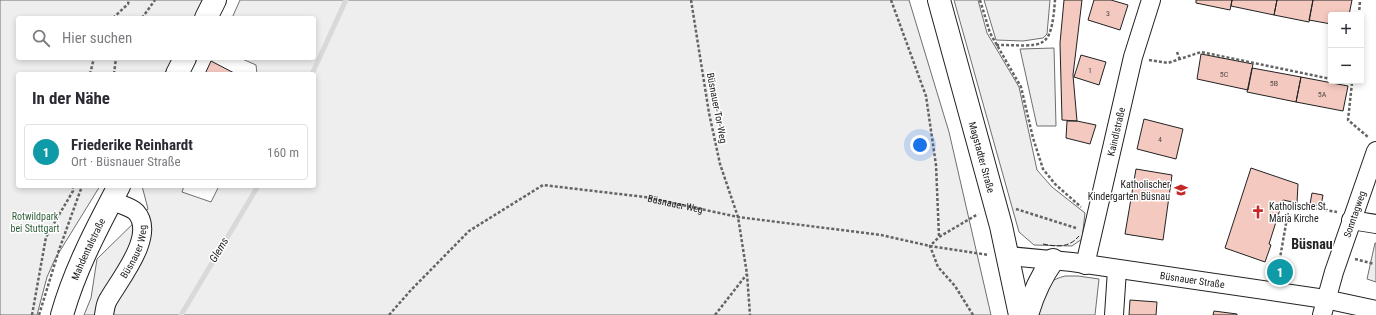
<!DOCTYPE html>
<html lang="de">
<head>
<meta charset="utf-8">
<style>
  body { margin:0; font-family:"Roboto Condensed",sans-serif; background:#f2f2f3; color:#2b2b33 }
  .controls { position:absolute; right:12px; top:12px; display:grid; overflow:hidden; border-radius:4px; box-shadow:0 2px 6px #0003 }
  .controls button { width:36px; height:36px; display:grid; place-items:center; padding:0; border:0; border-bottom:1px solid #e1e1e2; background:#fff; color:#2b2b33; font:20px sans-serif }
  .you { position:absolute; left:920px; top:145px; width:14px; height:14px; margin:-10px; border:3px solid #fff; border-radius:50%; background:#1a73e8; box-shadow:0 0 0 6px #1a73e833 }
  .badge { display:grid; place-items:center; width:26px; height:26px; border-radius:50%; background:#db2777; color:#fff; font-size:13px; font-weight:700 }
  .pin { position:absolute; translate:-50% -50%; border:2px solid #fff; box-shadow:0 1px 4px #0006 }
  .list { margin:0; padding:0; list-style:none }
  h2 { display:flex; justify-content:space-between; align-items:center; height:52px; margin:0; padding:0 16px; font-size:17px }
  h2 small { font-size:13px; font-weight:400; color:#7c7c81 }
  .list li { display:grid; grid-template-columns:26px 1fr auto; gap:12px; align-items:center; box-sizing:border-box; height:56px; margin:0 8px 8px; padding:0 8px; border:1px solid #e1e1e2; border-radius:4px }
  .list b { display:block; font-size:15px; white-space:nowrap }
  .list p { margin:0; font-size:13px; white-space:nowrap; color:#7c7c81 }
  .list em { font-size:13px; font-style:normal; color:#7c7c81 }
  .icon { flex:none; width:22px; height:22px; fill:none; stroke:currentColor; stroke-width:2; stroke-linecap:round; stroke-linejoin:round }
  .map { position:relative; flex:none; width:1376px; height:315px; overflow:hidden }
  .search { position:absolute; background:#fff; box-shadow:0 2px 6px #0003; left:16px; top:16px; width:300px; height:44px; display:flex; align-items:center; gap:10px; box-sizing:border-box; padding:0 14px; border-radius:4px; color:#7c7c81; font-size:15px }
  .panel { position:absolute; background:#fff; box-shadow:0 2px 6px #0003; left:16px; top:72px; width:300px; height:116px; border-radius:4px }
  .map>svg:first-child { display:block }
  .green { fill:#eee; stroke:#6f6f6f }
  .parking { fill:#ededed; stroke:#6f6f6f }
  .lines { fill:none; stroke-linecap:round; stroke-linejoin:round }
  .stream { stroke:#d9d9d9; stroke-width:5 }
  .building { fill:#f3c9c0; stroke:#222 }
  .minor-casing { stroke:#222; stroke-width:20 }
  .major-casing { stroke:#222; stroke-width:24 }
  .path { stroke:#646464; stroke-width:2.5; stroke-dasharray:3 2; stroke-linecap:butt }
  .minor { stroke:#fff; stroke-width:18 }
  .major { stroke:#fff; stroke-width:22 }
  .fence { stroke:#222; stroke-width:1; stroke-dasharray:5 2; stroke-linecap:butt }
  .labels { text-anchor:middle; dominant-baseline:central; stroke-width:3; stroke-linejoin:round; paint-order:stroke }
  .number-label { font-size:8px; fill:#564c4a }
  .street-label { font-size:10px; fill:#222; stroke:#fff }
  .poi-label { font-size:10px; fill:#222; stroke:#fff; text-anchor:end }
  .park-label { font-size:10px; fill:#2f5e38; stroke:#fff }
  .water-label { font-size:11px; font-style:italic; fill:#222; stroke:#fff }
  .district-label { font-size:14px; font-weight:bold; fill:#222; stroke:#fff }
</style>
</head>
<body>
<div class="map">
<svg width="1376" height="315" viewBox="0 0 1376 315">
  <rect width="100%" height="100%" fill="#fff"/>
  <path class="green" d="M0,0H205L195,18H18V58H173L165,74H18V186H100L55,259L47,277L37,315H0Z
    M240,0H909L949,132L991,315H84L91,298L97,259L148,209L142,186H184L182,192L211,202L219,186H314V74H257L256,65L240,58H314V18H232Z
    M954,0H978L987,33L1019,87L1037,170L1052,187L1085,213L1082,239L1072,246L1034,245L1019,232Z
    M984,0H1050L1047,34L1043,38L1023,41L996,40Z
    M1054,48L1056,126H1037L1020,49Z
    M1065,276H1078L1099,279L1095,315H1037C1040,292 1040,283 1065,276Z"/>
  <path class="parking" d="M1375,243H1376V282L1367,279Z"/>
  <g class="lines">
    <path class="stream" d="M312,74L346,0
      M181,315L258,186"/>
  </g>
  <path class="building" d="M1064,0H1082L1073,75L1077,121L1062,120L1060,43Z
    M1094,0H1111L1128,5L1120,30L1088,20Z
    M1196,0H1232L1230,10L1196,3Z
    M1232,0H1277L1274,15L1231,6Z
    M1277,0H1313L1309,22L1274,15Z
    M1313,0H1352L1349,15H1331V24L1309,20Z
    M1201,54L1253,64L1248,90L1197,79Z
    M1081,55L1106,62L1099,85L1074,77Z
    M211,61L236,74H205Z
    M1252,68L1301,77L1296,102L1247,92Z
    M1301,77L1348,86L1343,111L1296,102Z
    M1144,119L1183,129L1176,159L1137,149Z
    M1067,121H1077L1096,125L1090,144L1066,138Z
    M1251,168L1298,184L1297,203L1283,200L1269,244L1271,245L1265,262L1225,248Z
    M1136,169L1172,175L1163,240L1125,234Z
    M1312,193L1323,195L1321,206L1310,204Z
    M1130,300L1157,302L1156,315H1129Z
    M1214,311L1237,314V315H1213Z"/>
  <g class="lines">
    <g class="minor-casing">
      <g id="minor">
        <path d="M1351,220L1376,224"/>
        <path id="s2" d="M1009,256L1072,262L1325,299L1376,310"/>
        <path id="s3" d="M1085,265L1133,57L1151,0"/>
        <path id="s4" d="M104,315C105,310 105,305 108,300C119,280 157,235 136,212C131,207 118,204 111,200"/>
        <path d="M1114,315L1117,270"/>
        <path id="s5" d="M1322,315L1334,272L1376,151"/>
      </g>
    </g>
    <g class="major-casing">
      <g id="major">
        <path id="s6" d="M939,0L1001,226L1020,315"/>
        <path d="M206,18L215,0"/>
        <path d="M177,74L185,58"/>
        <path id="s7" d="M62,315C75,269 97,228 119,186"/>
        <path d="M1027,315C1033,294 1040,278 1053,260"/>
      </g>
    </g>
    <g class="path">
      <path d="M691,0L709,113L720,164L738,217L747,274L750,315"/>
      <path d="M891,0L926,96L936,165L939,237"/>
      <path d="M980,0L990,33L1021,87L1033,138L1043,169L1055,184L1081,207"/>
      <path d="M1359,15L1360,0"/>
      <path d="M113,18L128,4L129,0"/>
      <path d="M142,18L155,0"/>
      <path d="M996,45C1044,45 1051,53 1055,0"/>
      <path d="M1177,52L1180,60"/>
      <path d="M1149,60L1168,63L1201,52L1331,79"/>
      <path d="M90,74L94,58"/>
      <path d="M114,74L116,58"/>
      <path d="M1342,81L1352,83V81"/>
      <path d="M1352,83L1348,120L1368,137"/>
      <path d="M1290,204L1337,212"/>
      <path d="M1016,209L1076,228"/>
      <path d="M1355,259L1374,264"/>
      <path d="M1277,275L1290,201"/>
      <path d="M32,315L46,237L73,191V186"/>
      <path d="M39,315L59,250L82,186"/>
      <path id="s1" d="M389,315L411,290L469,231L543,185L645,197L738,217L881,235L930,246L989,255"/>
      <path d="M715,315L747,274"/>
      <path d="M973,315L955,286L938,267L930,246L939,237L978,214"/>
    </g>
    <use href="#minor" class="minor"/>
    <use href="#major" class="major"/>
    <path class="fence" d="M1043,244C1057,247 1069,248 1079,236"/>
  </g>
  <defs>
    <g id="school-bare" transform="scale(1.08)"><path d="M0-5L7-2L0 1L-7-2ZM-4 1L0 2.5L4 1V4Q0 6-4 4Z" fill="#c62828" stroke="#fff" stroke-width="2.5" paint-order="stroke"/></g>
    <g id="church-bare" transform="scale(1.08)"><path d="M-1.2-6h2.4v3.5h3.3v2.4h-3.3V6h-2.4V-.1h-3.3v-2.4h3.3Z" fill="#c62828" stroke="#fff" stroke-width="2.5" paint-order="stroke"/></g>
  </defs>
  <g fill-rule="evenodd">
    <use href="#school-bare" x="1181" y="190"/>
    <use href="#church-bare" x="1258" y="212"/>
  </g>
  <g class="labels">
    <g class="number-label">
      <text x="1108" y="13">3</text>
      <text x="1090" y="70">1</text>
      <text x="1224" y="74">5C</text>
      <text x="1274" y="83">5B</text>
      <text x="1322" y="94">5A</text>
      <text x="1160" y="139">4</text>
    </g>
    <g class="street-label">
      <text transform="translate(717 108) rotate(79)">Büsnauer-Tor-Weg</text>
      <text stroke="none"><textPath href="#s3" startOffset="137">Kaindlstraße</textPath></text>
      <text stroke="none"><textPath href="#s6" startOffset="163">Magstadter Straße</textPath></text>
      <text stroke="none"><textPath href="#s1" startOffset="337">Büsnauer Weg</textPath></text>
      <text stroke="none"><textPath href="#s5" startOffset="106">Sonntagweg</textPath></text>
      <text stroke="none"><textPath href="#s7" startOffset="71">Mahdentalstraße</textPath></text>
      <text stroke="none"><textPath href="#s4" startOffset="71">Büsnauer Weg</textPath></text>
      <text stroke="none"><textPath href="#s2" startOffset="185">Büsnauer Straße</textPath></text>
    </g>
    <g class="poi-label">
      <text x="1170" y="184">Katholischer<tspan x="1170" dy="12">Kindergarten Büsnau</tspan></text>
      <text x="1269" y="206" text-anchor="start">Katholische St.<tspan x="1269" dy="12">Maria Kirche</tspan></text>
    </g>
    <g class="park-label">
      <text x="35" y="216">Rotwildpark<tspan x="35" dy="12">bei Stuttgart</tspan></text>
    </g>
    <g class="water-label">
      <text transform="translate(219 250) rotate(-59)">Glems</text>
    </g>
    <g class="district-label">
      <text x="1312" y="244">Büsnau</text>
    </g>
  </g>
</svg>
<div class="controls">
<button>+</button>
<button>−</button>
</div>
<div class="you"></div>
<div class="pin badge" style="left:1280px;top:272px;background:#0f9aa8">1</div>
<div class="search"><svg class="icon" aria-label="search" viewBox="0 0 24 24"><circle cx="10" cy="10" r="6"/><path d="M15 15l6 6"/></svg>Hier suchen</div>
<section class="panel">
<h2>In der Nähe<small></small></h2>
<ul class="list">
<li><span class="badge" style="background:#0f9aa8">1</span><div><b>Friederike Reinhardt</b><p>Ort · Büsnauer Straße</p></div><em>160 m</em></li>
</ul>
</section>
</div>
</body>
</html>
